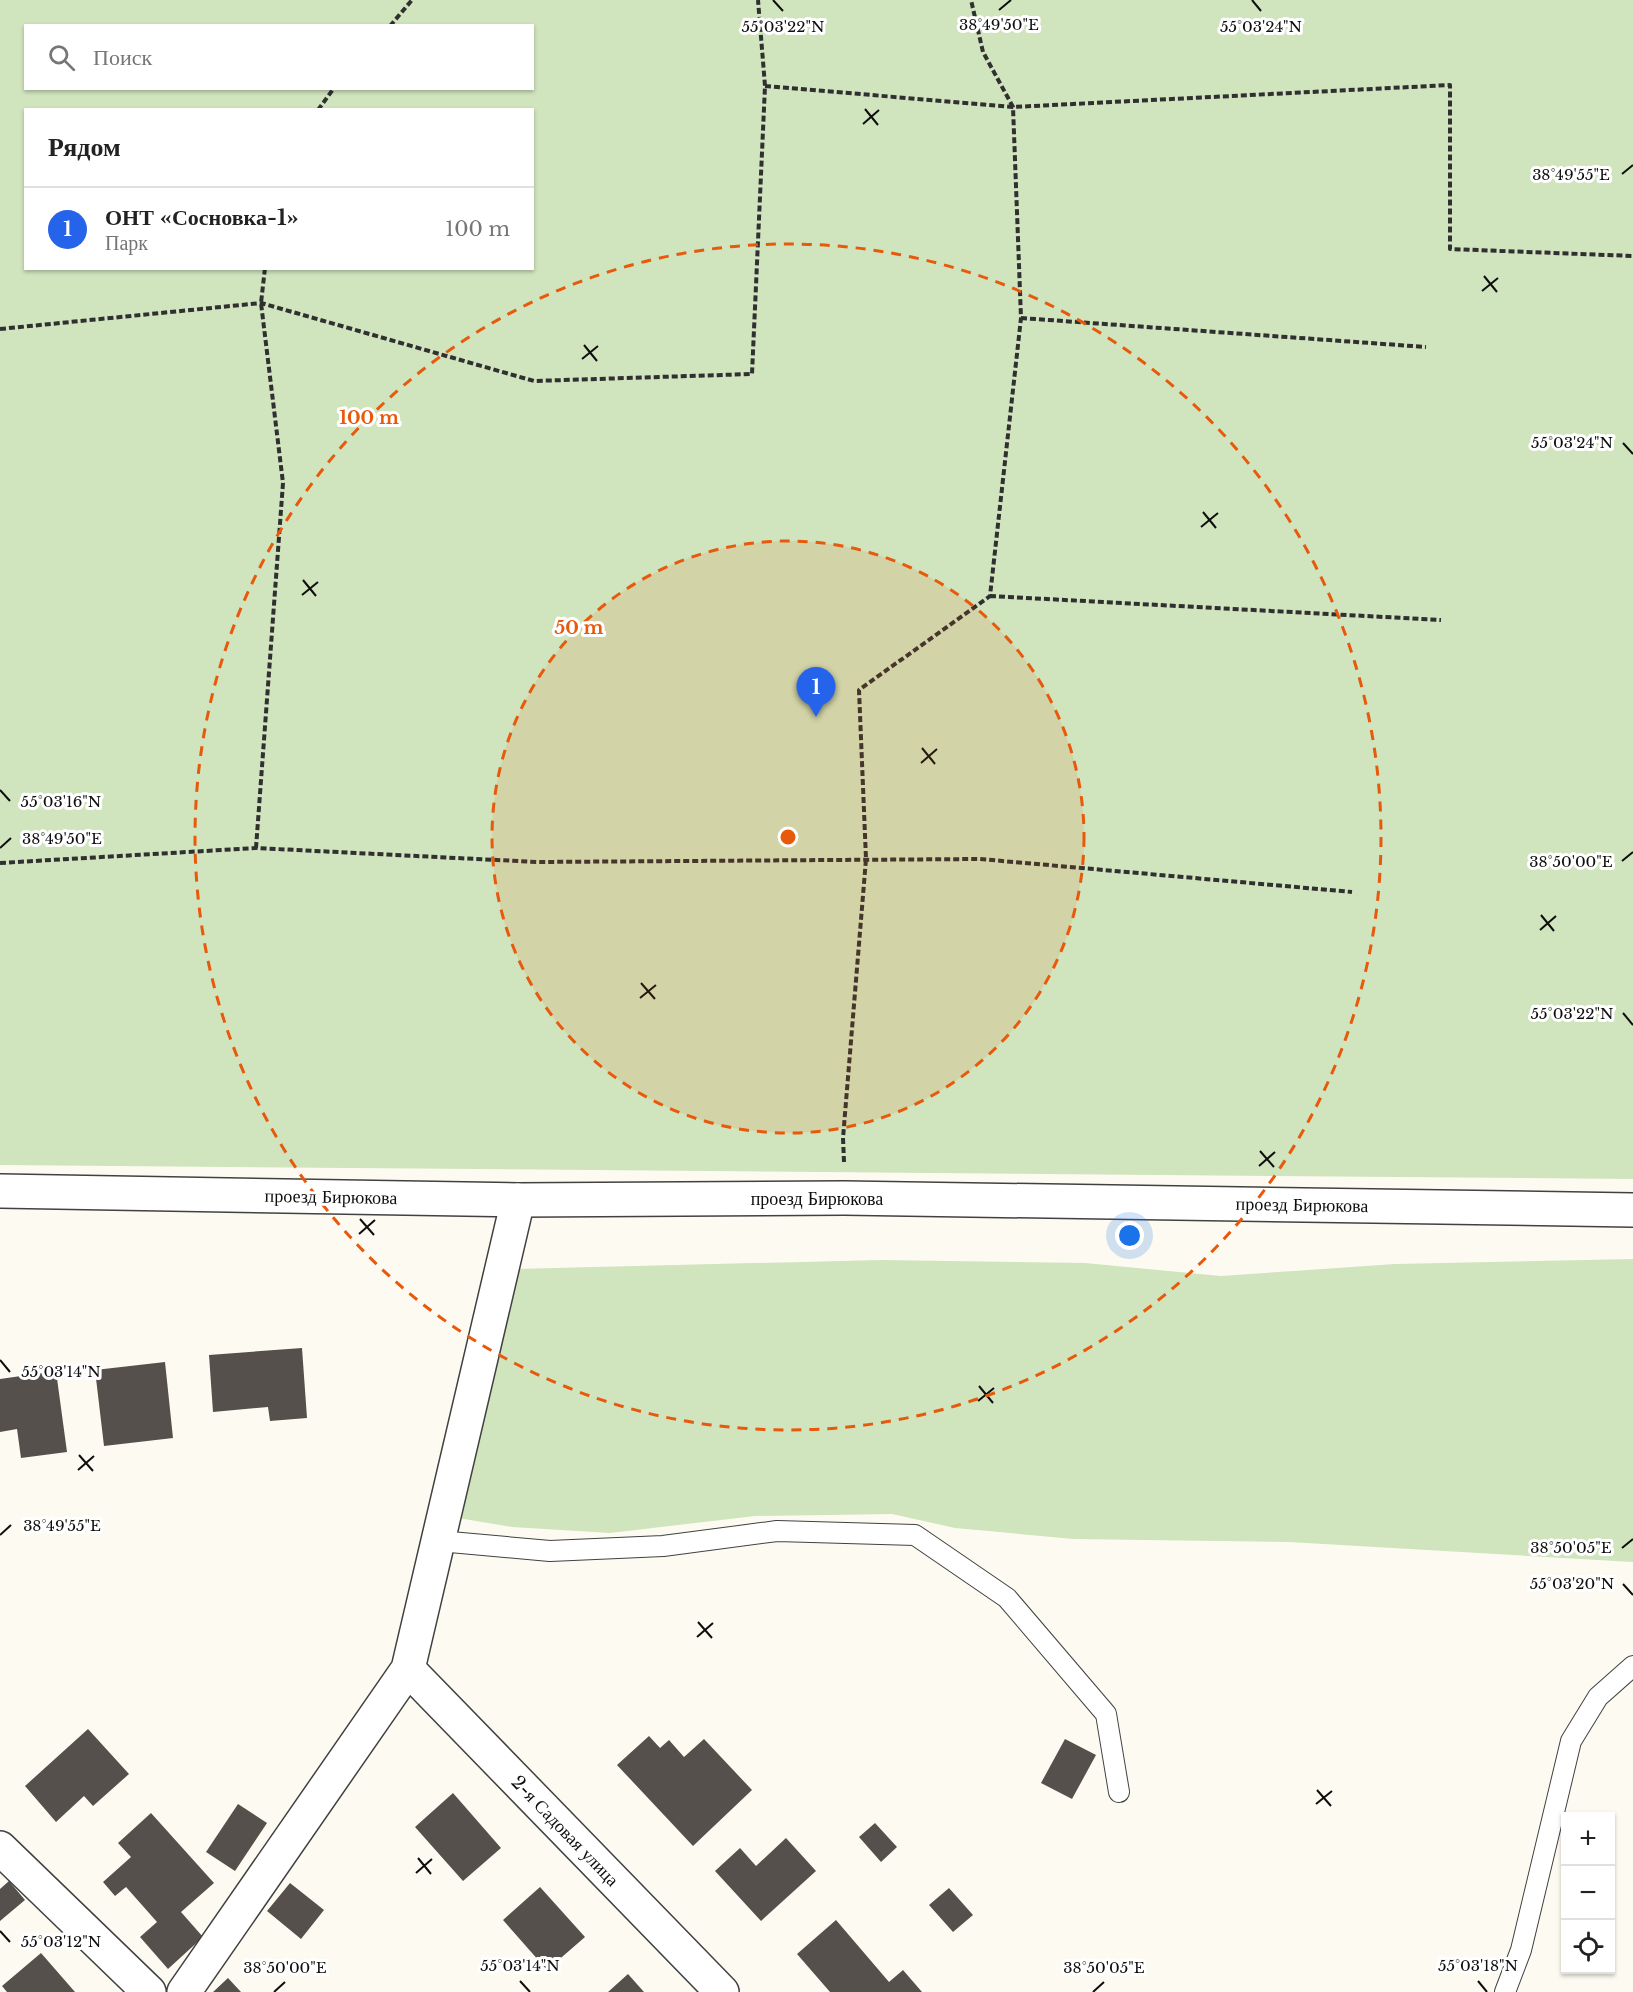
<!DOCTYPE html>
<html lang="ru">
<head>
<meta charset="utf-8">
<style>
  body { margin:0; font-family:"Libre Baskerville",serif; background:#f6f6f6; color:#222 }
  .controls { position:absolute; right:18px; bottom:18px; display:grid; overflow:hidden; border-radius:0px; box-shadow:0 2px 4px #0004 }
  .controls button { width:54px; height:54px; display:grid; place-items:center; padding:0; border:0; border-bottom:2px solid #e0e0e0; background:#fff; color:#222; font:30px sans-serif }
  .you { position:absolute; left:1130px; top:1236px; width:21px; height:21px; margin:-15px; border:4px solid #fff; border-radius:50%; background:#1a73e8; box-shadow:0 0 0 9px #1a73e833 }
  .badge { display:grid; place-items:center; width:39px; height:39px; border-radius:50%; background:#2563eb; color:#fff; font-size:20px; font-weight:700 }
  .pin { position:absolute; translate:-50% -50px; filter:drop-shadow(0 2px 3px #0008) }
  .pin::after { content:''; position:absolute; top:32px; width:21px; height:18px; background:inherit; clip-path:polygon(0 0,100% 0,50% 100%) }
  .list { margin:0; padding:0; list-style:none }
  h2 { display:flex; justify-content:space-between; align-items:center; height:78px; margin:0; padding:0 24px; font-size:26px }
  h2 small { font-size:20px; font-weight:400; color:#767676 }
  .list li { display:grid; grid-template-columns:39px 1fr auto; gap:18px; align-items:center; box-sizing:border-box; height:84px; padding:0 24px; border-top:2px solid #e0e0e0 }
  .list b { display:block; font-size:22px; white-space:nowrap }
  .list p { margin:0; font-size:20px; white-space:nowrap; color:#767676 }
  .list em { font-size:20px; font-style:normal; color:#767676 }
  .icon { flex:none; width:33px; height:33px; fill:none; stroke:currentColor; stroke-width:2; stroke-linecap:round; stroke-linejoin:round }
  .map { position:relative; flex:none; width:1633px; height:1992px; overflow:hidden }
  .search { position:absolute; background:#fff; box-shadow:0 2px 4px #0004; left:24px; top:24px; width:510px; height:66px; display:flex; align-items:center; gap:15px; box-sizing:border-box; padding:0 21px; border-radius:0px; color:#767676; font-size:22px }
  .panel { position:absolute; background:#fff; box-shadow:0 2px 4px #0004; left:24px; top:108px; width:510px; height:162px; border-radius:0px }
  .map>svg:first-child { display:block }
  .green { fill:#d0e4be; fill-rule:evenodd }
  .building { fill:#55504c }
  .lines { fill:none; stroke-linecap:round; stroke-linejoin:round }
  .service-casing { stroke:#414141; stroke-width:22 }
  .minor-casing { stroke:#414141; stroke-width:36 }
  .tertiary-casing { stroke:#414141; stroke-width:36 }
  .path { stroke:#303030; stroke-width:4; stroke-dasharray:6 3; stroke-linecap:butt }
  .service { stroke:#fff; stroke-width:20 }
  .minor { stroke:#fff; stroke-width:33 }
  .tertiary { stroke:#fff; stroke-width:33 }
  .ticks { fill:none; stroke:#0e0e0e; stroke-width:2 }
  .ring { fill:none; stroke:#e8590c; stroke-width:3; stroke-dasharray:10 8 }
  .labels { text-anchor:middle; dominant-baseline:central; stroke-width:6; stroke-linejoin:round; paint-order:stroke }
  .street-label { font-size:18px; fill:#0e0e0e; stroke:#fff }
  .ticks-label { font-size:15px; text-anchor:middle; fill:#0e0e0e; stroke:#fff; stroke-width:6; stroke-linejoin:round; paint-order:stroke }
  .centre { fill:#e8590c; stroke:#fff; stroke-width:3 }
  .ring-label { font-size:18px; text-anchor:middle; font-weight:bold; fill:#e8590c; stroke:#fff; stroke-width:6; stroke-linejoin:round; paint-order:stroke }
</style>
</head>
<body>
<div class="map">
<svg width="1633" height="1992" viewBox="0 0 1633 1992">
  <rect width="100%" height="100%" fill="#fdfbf1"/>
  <path class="green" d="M0,0H1633V1179L0,1165ZM26,26H532V88H26ZM26,110H532V268H26Z
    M1633,1259V1562L1289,1542L1073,1539L955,1528L892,1514L755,1516L610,1533L512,1527L452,1517L514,1269L881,1260L1085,1263L1221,1276L1395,1264Z"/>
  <path class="building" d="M302,1348L307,1418L270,1421L268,1407L213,1412L209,1355Z
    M165,1362L173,1438L104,1446L95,1370Z
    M56,1371L67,1452L21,1458L17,1429L0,1432V1379Z
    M88,1729L129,1774L93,1806L84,1796L56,1822L25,1786Z
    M649,1736L660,1748L669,1740L684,1757L704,1739L752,1790L693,1846L617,1765Z
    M1065,1739L1096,1755L1072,1799L1041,1783Z
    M453,1793L501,1848L463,1881L415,1827Z
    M238,1804L267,1823L235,1871L206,1852Z
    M151,1813L214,1883L181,1912L203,1937L168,1969L140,1937L157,1922L126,1887L115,1896L103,1882L131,1857L118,1843Z
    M875,1823L897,1847L881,1862L859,1837Z
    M786,1838L816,1871L761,1921L715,1871L740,1848L756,1866Z
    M9,1881L25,1900L0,1921V1889Z
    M290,1883L324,1910L301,1939L267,1911Z
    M540,1887L585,1937L547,1970L503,1920Z
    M949,1888L973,1915L953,1932L929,1905Z
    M836,1920L889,1982L903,1970L922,1992H830L797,1954Z
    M41,1953L75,1992H7L2,1986Z
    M628,1974L644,1992H608Z
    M228,1978L241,1992H213Z"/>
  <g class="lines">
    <g class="service-casing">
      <path id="service" d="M439,1541L550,1551L663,1546L777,1531L915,1535L1007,1598L1106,1714L1119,1792
        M1505,1992L1521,1950L1571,1741L1598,1697L1633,1666"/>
    </g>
    <g class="minor-casing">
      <path id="minor" d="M408,1669L722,1992
        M0,1848L149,1992
        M184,1992L408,1669L518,1200"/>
    </g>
    <g class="tertiary-casing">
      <path id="tertiary" d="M0,1191L518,1200L844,1198L1633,1210"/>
    </g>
    <path class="path" d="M390,26L412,0
      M765,86L1013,107L1450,85V249L1633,256
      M318,110L334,88
      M1021,318L1426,347
      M0,329L261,303L534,381L752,374L765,86L758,0
      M990,596L1441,620
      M256,848L283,483L261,303L265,268
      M0,863L256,848L537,862L980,859L1352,892
      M844,1162L843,1138L866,859L859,690L990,596L1021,318L1013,107L983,52L971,0"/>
    <use href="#service" class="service"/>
    <use href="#minor" class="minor"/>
    <use href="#tertiary" class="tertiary"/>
  </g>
  <path class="ticks" d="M773,0L783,11M1252,0L1261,11M999,10L1011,0M865,109L878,125M863,124L879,110M1622,174L1633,165M1484,276L1497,292M1482,291L1498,278M584,345L597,361M582,359L598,346M1623,443L1633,454M1203,512L1216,528M1201,527L1218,513M303,580L316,596M302,595L318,582M922,748L935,764M921,763L937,749M0,790L10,801M0,848L11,838M1622,861L1633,852M1541,915L1554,931M1540,930L1556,916M641,983L655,999M640,998L656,985M1623,1013L1633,1025M1260,1151L1274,1167M1259,1166L1275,1152M360,1219L374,1235M359,1234L375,1220M0,1360L10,1372M979,1386L993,1403M978,1401L994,1388M79,1455L93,1471M78,1470L94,1456M0,1535L11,1525M1622,1548L1633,1539M1623,1584L1633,1595M698,1622L712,1638M697,1637L713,1623M1317,1790L1331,1806M1316,1804L1332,1791M418,1858L431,1874M416,1873L432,1859M0,1931L10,1942M520,1981L530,1992M1478,1981L1487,1992M274,1992L285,1982M1093,1992L1104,1982"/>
  <circle cx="788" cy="837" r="296" fill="#e8590c" fill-opacity=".12"/>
  <g class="ring">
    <circle cx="788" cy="837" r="296"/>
    <circle cx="788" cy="837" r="593"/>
  </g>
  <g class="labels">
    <g class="street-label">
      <text transform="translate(331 1197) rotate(1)">проезд Бирюкова</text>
      <text x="817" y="1199">проезд Бирюкова</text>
      <text transform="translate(1302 1205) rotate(1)">проезд Бирюкова</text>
      <text transform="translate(565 1831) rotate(46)">2-я Садовая улица</text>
    </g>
  </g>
  <g class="ticks-label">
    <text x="999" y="30">38°49'50"E</text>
    <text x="783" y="32">55°03'22"N</text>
    <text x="1261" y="32">55°03'24"N</text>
    <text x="1571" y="180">38°49'55"E</text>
    <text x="1572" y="448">55°03'24"N</text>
    <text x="61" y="807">55°03'16"N</text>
    <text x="62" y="844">38°49'50"E</text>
    <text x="1571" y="867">38°50'00"E</text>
    <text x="1572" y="1019">55°03'22"N</text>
    <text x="61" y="1377">55°03'14"N</text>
    <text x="62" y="1531">38°49'55"E</text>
    <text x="1571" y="1553">38°50'05"E</text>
    <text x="1572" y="1589">55°03'20"N</text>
    <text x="61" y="1947">55°03'12"N</text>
    <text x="520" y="1971">55°03'14"N</text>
    <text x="1478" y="1971">55°03'18"N</text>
    <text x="285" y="1973">38°50'00"E</text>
    <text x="1104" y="1973">38°50'05"E</text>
  </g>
  <circle cx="788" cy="837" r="9" class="centre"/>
  <g class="ring-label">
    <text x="369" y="424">100 m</text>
    <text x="579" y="634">50 m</text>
  </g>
</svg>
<div class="controls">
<button>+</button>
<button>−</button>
<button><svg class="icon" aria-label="locate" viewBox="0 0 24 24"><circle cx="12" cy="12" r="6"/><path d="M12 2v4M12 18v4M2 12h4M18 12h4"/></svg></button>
</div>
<div class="you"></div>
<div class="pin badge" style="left:816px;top:717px">1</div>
<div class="search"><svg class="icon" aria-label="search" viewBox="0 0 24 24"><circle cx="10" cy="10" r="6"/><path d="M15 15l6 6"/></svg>Поиск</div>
<section class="panel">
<h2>Рядом<small></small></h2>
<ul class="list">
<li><span class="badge">1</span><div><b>ОНТ «Сосновка-1»</b><p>Парк</p></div><em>100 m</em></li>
</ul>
</section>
</div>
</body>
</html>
